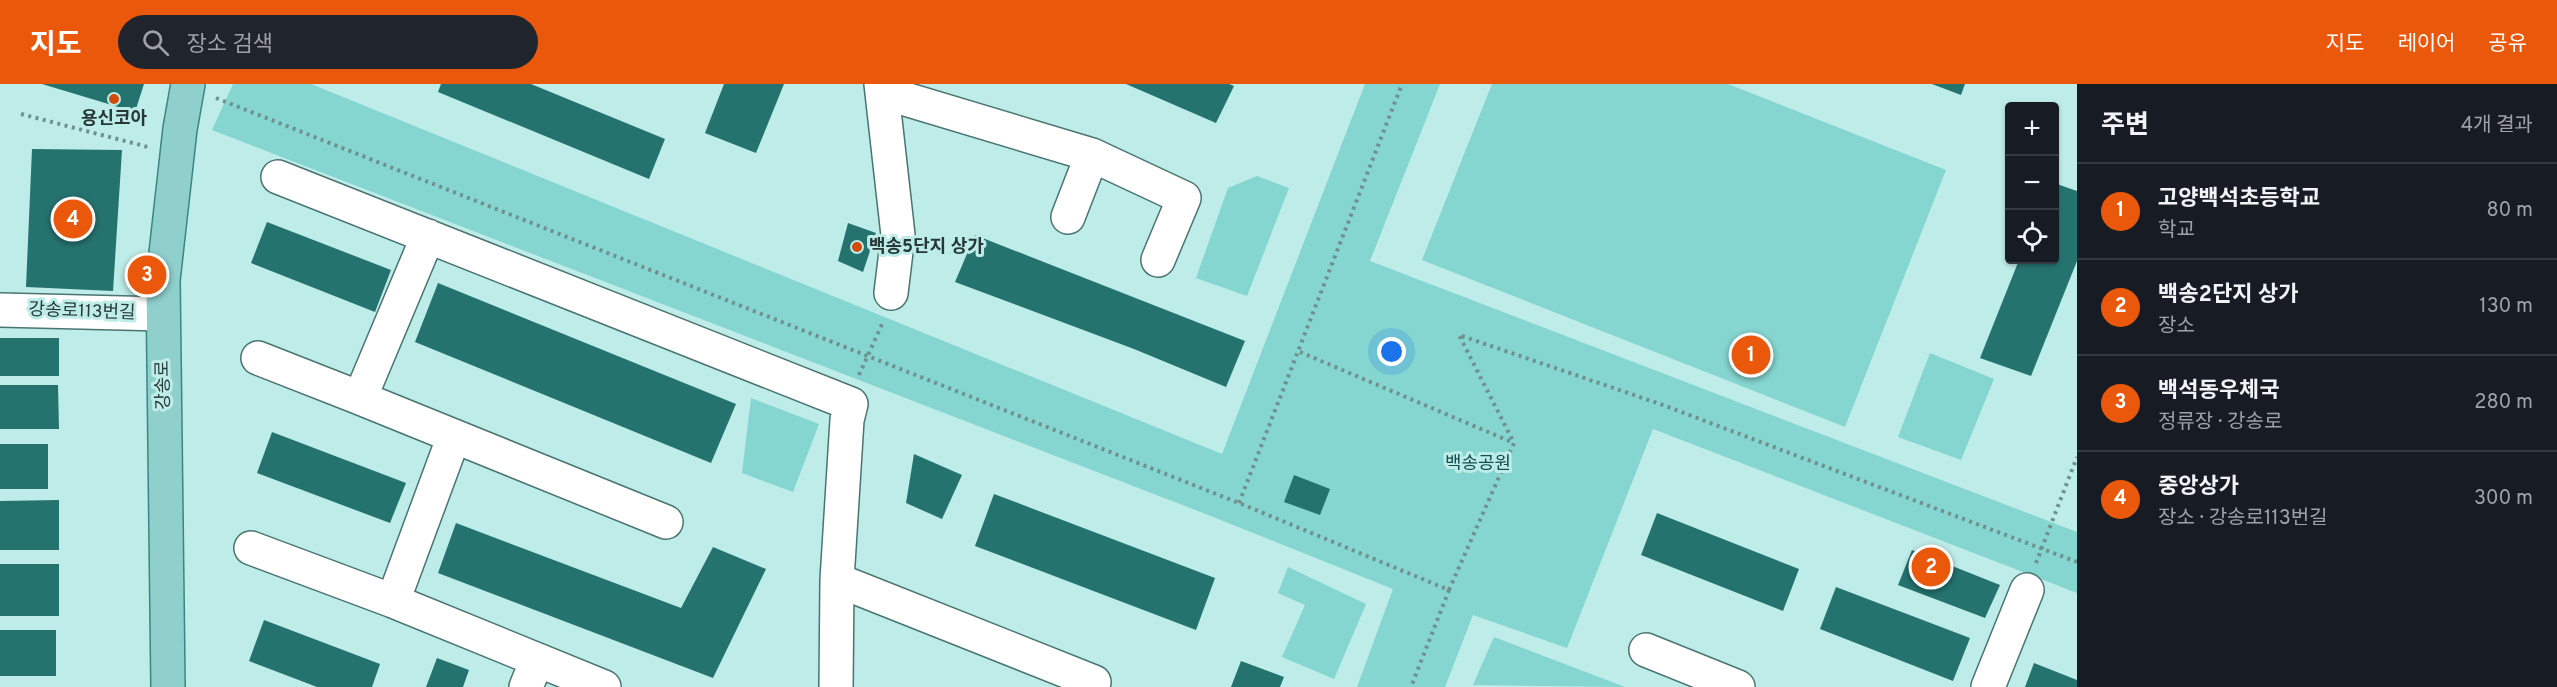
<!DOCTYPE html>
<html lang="ko">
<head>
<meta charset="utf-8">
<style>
  body { margin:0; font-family:Overpass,"Noto Sans KR",sans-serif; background:#20242c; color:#f1f3f6 }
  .controls { position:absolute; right:18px; top:18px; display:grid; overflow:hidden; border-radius:6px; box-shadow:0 2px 4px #0004 }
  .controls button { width:54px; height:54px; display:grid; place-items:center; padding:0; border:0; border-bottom:2px solid #363941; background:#171b24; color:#f1f3f6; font:30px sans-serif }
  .you { position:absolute; left:1392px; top:268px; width:21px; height:21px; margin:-15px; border:4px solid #fff; border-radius:50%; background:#1a73e8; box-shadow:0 0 0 9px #1a73e833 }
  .badge { display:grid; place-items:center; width:39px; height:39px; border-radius:50%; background:#ea580c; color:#fff; font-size:20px; font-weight:700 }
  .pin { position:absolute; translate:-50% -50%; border:3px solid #fff; box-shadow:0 2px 6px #0006 }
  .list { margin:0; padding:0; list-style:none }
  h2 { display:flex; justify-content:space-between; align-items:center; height:78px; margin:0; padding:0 24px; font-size:26px }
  h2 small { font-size:20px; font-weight:400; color:#9ea1a6 }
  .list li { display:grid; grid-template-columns:39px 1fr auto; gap:18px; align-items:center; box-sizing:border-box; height:96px; padding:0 24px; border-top:2px solid #363941 }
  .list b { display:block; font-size:22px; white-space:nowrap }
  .list p { margin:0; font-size:20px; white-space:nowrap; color:#9ea1a6 }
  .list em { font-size:20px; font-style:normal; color:#9ea1a6 }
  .icon { flex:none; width:33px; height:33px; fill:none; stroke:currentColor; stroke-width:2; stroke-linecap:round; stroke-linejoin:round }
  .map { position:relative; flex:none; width:2077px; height:603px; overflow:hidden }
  header { display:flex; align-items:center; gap:36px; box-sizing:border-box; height:84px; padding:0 30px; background:#ea580c; color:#fff }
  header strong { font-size:28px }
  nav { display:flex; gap:33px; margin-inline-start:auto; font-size:21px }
  .search { width:420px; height:54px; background:#20242c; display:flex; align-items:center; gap:15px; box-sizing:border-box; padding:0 21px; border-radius:33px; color:#9ea1a6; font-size:22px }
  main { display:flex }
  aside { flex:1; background:#171b24 }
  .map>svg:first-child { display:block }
  .green { fill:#85d5d0 }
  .building { fill:#25736f }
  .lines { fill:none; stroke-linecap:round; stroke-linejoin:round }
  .minor-casing { stroke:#4a7471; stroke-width:36 }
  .major-casing { stroke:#3a8682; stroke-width:36 }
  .path { stroke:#70908d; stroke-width:4; stroke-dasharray:3 4.5; stroke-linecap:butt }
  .minor { stroke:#fff; stroke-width:33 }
  .major { stroke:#8fcfcc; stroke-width:33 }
  .poi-dot { fill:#d14c0b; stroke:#beece8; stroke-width:2 }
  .labels { text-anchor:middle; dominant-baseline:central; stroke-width:6; stroke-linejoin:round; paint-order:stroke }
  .poi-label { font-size:18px; font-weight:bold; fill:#273937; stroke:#beece8 }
  .street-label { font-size:18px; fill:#273937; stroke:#beece8 }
  .park-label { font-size:18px; fill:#0f4f4c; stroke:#beece8 }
</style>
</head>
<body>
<header>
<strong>지도</strong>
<div class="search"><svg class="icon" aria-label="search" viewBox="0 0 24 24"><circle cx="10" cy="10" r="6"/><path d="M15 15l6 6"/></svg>장소 검색</div>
<nav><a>지도</a><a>레이어</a><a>공유</a></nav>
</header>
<main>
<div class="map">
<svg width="2077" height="603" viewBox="0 0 2077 603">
  <rect width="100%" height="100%" fill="#beece8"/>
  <path class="green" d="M233,0H311L1222,370L1365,0H1440L1370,177L2077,448V509L1653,345L1567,564L1473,531L1445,603H1357L1393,505L1198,427L212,46Z
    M1492,0H1728L1946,86L1845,343L1422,176Z
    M1257,92L1289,104L1247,212L1196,194L1228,104Z
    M1930,269L1994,295L1961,376L1898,353Z
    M751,314L819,340L793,408L742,389Z
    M1288,483L1366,520L1334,595L1282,573L1305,521L1278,509Z
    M1494,553L1625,603L1473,601Z"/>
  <path class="building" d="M42,0H144L135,28Z
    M441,0H531L665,55L649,95L438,8Z
    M724,0H784L756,69L705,49Z
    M1126,0H1229L1234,2L1216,39Z
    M1932,0H1965L1961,11Z
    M32,65L122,66L113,207L26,203Z
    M2054,99L2077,107V177L2031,292L1980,274L2019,176H2054Z
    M267,138L391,186L375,228L251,179Z
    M848,139L876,149L863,188L838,177Z
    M975,151L1245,257L1226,303L1134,265L955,198Z
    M438,199L736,320L711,379L415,258Z
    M0,254H59V292H0Z
    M0,301H58L59,345H0Z
    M272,348L406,399L390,439L257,389Z
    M0,360H48V405H0Z
    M914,370L962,391L942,435L906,419Z
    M1294,391L1330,405L1320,431L1284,418Z
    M994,410L1215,494L1196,546L975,462Z
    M59,416V466H0V417Z
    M1657,429L1799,485L1783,527L1641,471Z
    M456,439L681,524L713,463L766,485L713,594L438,489Z
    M1912,466L2000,501L1985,534L1898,501Z
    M0,480H59V532H0Z
    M1836,503L1970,554L1953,597L1820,545Z
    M264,536L380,580L372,603H317L249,577Z
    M0,546H56V592H0Z
    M437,574L469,586L463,603H426Z
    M1241,577L1284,593L1280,603H1231Z
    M2034,579L2077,596V603H2025Z"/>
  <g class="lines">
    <g class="minor-casing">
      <path id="minor" d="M881,0L898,151L891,209
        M882,8L1092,71L1184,114L1158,176
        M278,93L851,320L847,336L837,496L836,603
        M1068,133L1092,71
        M428,152L360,314L666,438
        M0,226L163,230
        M258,274L360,314
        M251,464L393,517L454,352
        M837,496L1094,598
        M393,517L604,603
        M1646,566L1738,603
        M526,603L537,576
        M1988,603L2027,506"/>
    </g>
    <g class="major-casing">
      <path id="major" d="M168,603L163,196L180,45L188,0"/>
    </g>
    <path class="path" d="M216,14L1239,419L1449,506L1411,603
      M21,30L148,63
      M1300,268L1514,359
      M859,291L883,238
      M1239,419L1402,0
      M2036,479L2077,373
      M1449,506L1514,359L1459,251L1663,321L2077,478"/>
    <use href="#minor" class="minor"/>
    <use href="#major" class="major"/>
  </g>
  <g class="poi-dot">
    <circle cx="114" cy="15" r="6"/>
    <circle cx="857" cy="163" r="6"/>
  </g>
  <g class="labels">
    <g class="poi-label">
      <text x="114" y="35">용신코아</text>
      <text x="869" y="163" text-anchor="start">백송5단지 상가</text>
    </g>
    <g class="street-label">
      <text transform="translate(82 228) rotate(2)">강송로113번길</text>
      <text transform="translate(164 301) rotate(-91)">강송로</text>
    </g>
    <g class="park-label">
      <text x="1478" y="380">백송공원</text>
    </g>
  </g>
</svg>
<div class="controls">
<button>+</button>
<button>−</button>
<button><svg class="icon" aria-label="locate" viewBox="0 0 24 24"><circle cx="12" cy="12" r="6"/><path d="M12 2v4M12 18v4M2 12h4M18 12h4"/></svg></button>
</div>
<div class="you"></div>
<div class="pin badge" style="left:1751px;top:271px">1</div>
<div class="pin badge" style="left:1931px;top:483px">2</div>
<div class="pin badge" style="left:147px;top:191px">3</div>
<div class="pin badge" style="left:73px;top:135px">4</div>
</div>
<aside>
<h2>주변<small>4개 결과</small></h2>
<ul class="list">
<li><span class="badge">1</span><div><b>고양백석초등학교</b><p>학교</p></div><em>80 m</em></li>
<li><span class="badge">2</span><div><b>백송2단지 상가</b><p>장소</p></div><em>130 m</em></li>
<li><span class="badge">3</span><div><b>백석동우체국</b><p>정류장 · 강송로</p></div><em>280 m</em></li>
<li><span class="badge">4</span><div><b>중앙상가</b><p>장소 · 강송로113번길</p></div><em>300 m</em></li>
</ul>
</aside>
</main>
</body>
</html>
